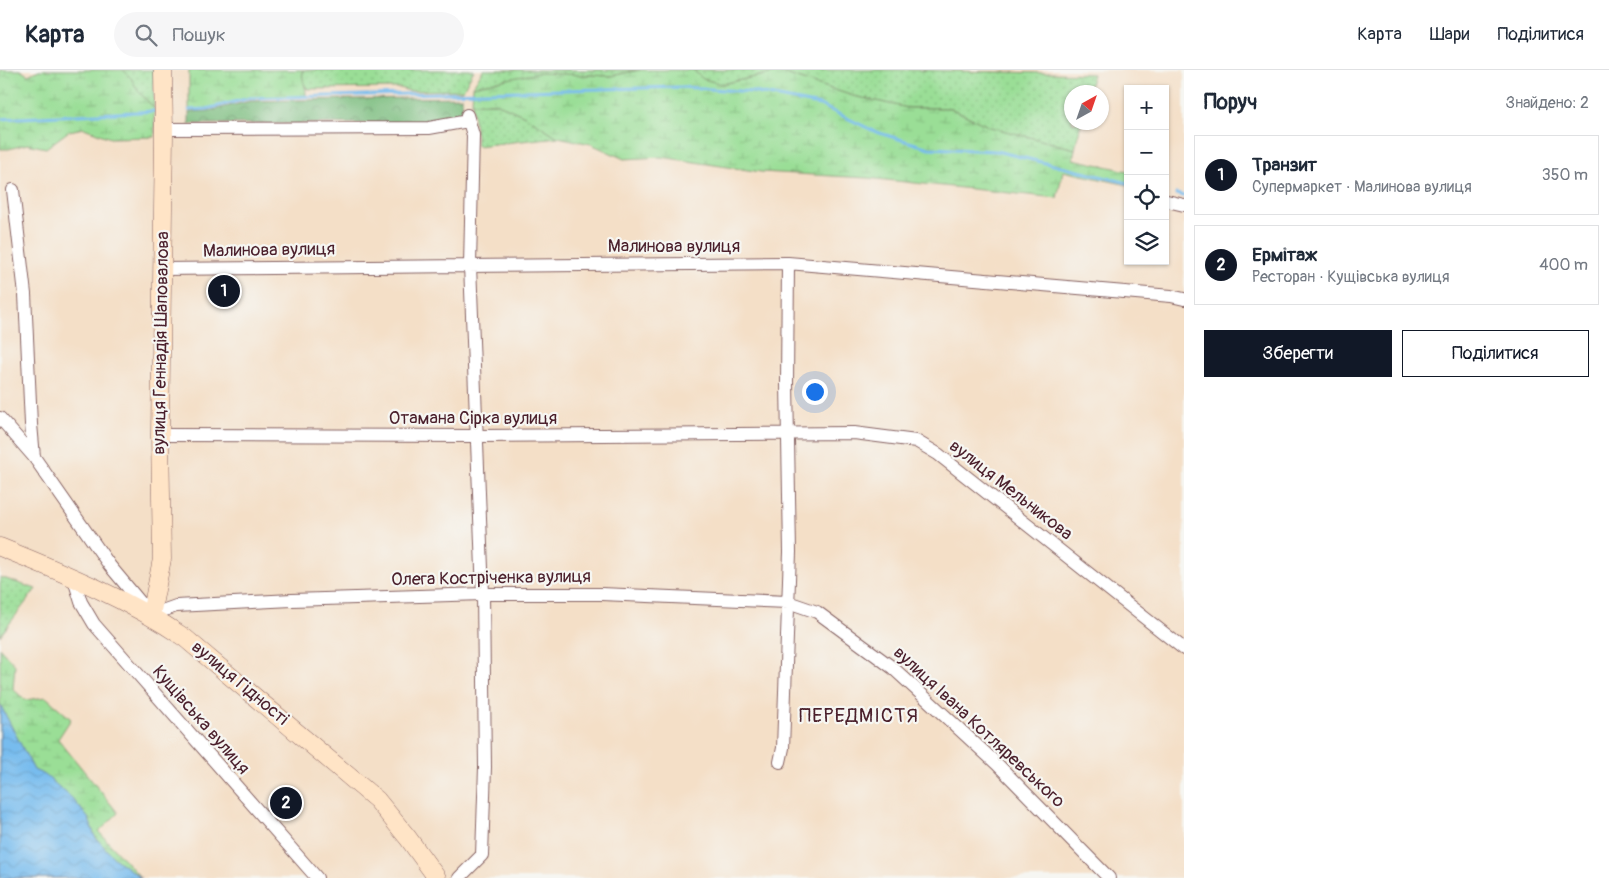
<!DOCTYPE html>
<html lang="uk">
<head>
<meta charset="utf-8">
<style>
  body { margin:0; font-family:Pangolin,sans-serif; background:#f6f6f7; color:#1f2937 }
  .controls { position:absolute; right:15px; top:15px; display:grid; overflow:hidden; border-radius:0px; box-shadow:0 1px 4px #0004 }
  .controls button { width:45px; height:45px; display:grid; place-items:center; padding:0; border:0; border-bottom:1px solid #e0e1e3; background:#fff; color:#1f2937; font:25px sans-serif }
  .compass { position:absolute; left:1064px; top:15px; width:45px; height:45px; border-radius:50%; background:#fff; box-shadow:0 1px 4px #0004; rotate:40deg }
  .you { position:absolute; left:814px; top:321px; width:18px; height:18px; margin:-12px; border:4px solid #fff; border-radius:50%; background:#1a73e8; box-shadow:0 0 0 8px #1a73e833 }
  .badge { display:grid; place-items:center; width:32px; height:32px; border-radius:50%; background:#111827; color:#fff; font-size:16px; font-weight:700 }
  .pin { position:absolute; translate:-50% -50%; border:2px solid #fff; box-shadow:0 1px 5px #0006 }
  .list { margin:0; padding:0; list-style:none }
  h2 { display:flex; justify-content:space-between; align-items:center; height:65px; margin:0; padding:0 20px; font-size:21px }
  h2 small { font-size:16px; font-weight:400; color:#747a83 }
  .list li { display:grid; grid-template-columns:32px 1fr auto; gap:15px; align-items:center; box-sizing:border-box; height:80px; margin:0 10px 10px; padding:0 10px; border:1px solid #e0e1e3; border-radius:0px }
  .list b { display:block; font-size:19px; white-space:nowrap }
  .list p { margin:0; font-size:16px; white-space:nowrap; color:#747a83 }
  .list em { font-size:16px; font-style:normal; color:#747a83 }
  .actions { display:flex; gap:10px; padding:15px 20px }
  .actions a { flex:1; padding:11px 0; border:1px solid #111827; border-radius:0px; text-align:center; font-size:18px; color:#111827 }
  .actions .main { background:#111827; color:#fff }
  .icon { flex:none; width:28px; height:28px; fill:none; stroke:currentColor; stroke-width:2; stroke-linecap:round; stroke-linejoin:round }
  .map { position:relative; flex:none; width:1184px; height:808px; overflow:hidden }
  header { display:flex; align-items:center; gap:30px; box-sizing:border-box; height:70px; padding:0 25px; background:#fff; border-bottom:1px solid #e0e1e3 }
  header strong { font-size:24px }
  nav { display:flex; gap:28px; margin-inline-start:auto; font-size:18px }
  .search { width:350px; height:45px; background:#f6f6f7; display:flex; align-items:center; gap:12px; box-sizing:border-box; padding:0 18px; border-radius:28px; color:#747a83; font-size:19px }
  main { display:flex }
  aside { flex:1; background:#fff }
  .map>svg:first-child { display:block }
  .grass { fill:url(#grass-dots); stroke:#727e60 }
  .forest { fill:url(#forest-crowns); stroke:#626e55 }
  .wetland { fill:url(#wetland-marsh); stroke:#727e60 }
  .water { fill:url(#water-waves); stroke:#606e8c }
  .lines { fill:none; stroke-linecap:round; stroke-linejoin:round }
  .stream { stroke:#77bcee; stroke-width:3 }
  .street-casing { stroke:#866262; stroke-width:14 }
  .secondary-casing { stroke:#866262; stroke-width:19 }
  .street { stroke:#fff; stroke-width:12 }
  .secondary { stroke:#ffe4c6; stroke-width:18 }
  .labels { text-anchor:middle; dominant-baseline:central; stroke-width:4.5; stroke-linejoin:round; paint-order:stroke }
  .street-label { font-size:18px; fill:#4a1f2b; stroke:#f6f6f2 }
  .quarter-label { font-size:20px; letter-spacing:1px; fill:#4a1f2b; stroke:#f6f6f2 }
</style>
</head>
<body>
<header>
<strong>Карта</strong>
<div class="search"><svg class="icon" aria-label="search" viewBox="0 0 24 24"><circle cx="10" cy="10" r="6"/><path d="M15 15l6 6"/></svg>Пошук</div>
<nav><a>Карта</a><a>Шари</a><a>Поділитися</a></nav>
</header>
<main>
<div class="map">
<svg width="1184" height="808" viewBox="0 0 1184 808">
  <defs>
    <pattern id="grass-dots" width="8" height="8" patternUnits="userSpaceOnUse" patternTransform="scale(1.25)"><rect width="8" height="8" fill="#9ade96"/><path d="M2 2h.1M6 6h.1" fill="none" stroke="#86be81" stroke-width="1.8" stroke-linecap="round"/></pattern>
    <pattern id="forest-crowns" width="20" height="18" patternUnits="userSpaceOnUse" patternTransform="scale(1.25)"><rect width="20" height="18" fill="#7bbd7f"/><path d="M2 6a3 3 0 1 1 6 0M12 15a3 3 0 1 1 6 0" fill="none" stroke="#679968"/></pattern>
    <pattern id="wetland-marsh" width="20" height="14" patternUnits="userSpaceOnUse" patternTransform="scale(1.25)"><rect width="20" height="14" fill="#9ade96"/><path d="M1 5h8M5 5V1M11 12h8M15 12V8" fill="none" stroke="#86be81"/></pattern>
    <pattern id="water-waves" width="16" height="10" patternUnits="userSpaceOnUse" patternTransform="scale(1.25)"><rect width="16" height="10" fill="#77bcee"/><path d="M0 5q4-4 8 0t8 0" fill="none" stroke="#68a1cc"/></pattern>
  </defs>
  <rect width="100%" height="100%" fill="#f6f6f2"/>
  <filter id="ink" filterUnits="userSpaceOnUse"><feTurbulence type="fractalNoise" baseFrequency=".02" numOctaves="2"/><feDisplacementMap in="SourceGraphic" scale="10" xChannelSelector="R" yChannelSelector="G"/><feConvolveMatrix kernelMatrix="1 2 1 2 8 2 1 2 1" color-interpolation-filters="sRGB"/></filter>
  <filter id="wash" filterUnits="userSpaceOnUse"><feTurbulence type="fractalNoise" baseFrequency=".0096" numOctaves="4" result="noise"/><feDisplacementMap in="SourceGraphic" scale="20" xChannelSelector="R" yChannelSelector="G"/><feGaussianBlur stdDeviation="1.12" result="paint"/><feColorMatrix in="noise" values="0 0 0 0 0 0 0 0 0 0 0 0 0 0 0 0 0 1.4 0 .05"/><feComposite in="paint" operator="in"/></filter>
  <g filter="url(#wash)">
    <rect width="100%" height="100%" fill="#f4dfc7"/>
    <path class="grass" d="M123,0H154V38L138,21L131,8Z
      M303,0H474L463,20L409,21L400,18L307,19L301,8Z
      M483,0H640L611,6L587,5L473,16Z
      M693,0H910L1093,4L1088,22H1072V52L1081,53L1075,79L990,57L950,38H908L853,26L779,2L722,14L703,9Z
      M472,33H496L525,46L558,67L477,76Z
      M0,507L36,519L0,566Z"/>
    <path class="forest" d="M462,27L463,47L434,53L189,54V42L208,41L250,31Z"/>
    <path class="wetland" d="M0,0H20L28,5L39,0H123L131,8L138,21L154,38L155,67L110,68L84,58L69,61L46,78L27,74L9,79H0Z
      M189,0H303C301,10 307,17 306,27L250,28L207,39L189,40Z
      M640,0H693L703,9L722,14L779,2L853,26L908,38H950L990,57L1075,79L1073,89L1128,101V115L1063,101L1057,128L867,108L761,102L661,87L624,89L591,74L558,67L525,46L496,33H472L473,16L538,3L611,6Z
      M0,578L15,595L13,619L25,630L46,627L71,649L58,669L118,743L99,762L141,808H0Z"/>
    <path class="water" d="M0,634L34,700L45,705L72,728L89,749L95,767L114,788L141,808H0Z"/>
    <g class="lines">
      <path class="stream" d="M189,40L207,39L250,28L682,17L753,22L820,35L876,62L929,78L996,81L1128,113
        M0,49L156,41
        M1176,124L1184,126"/>
    </g>
  </g>
  <g filter="url(#ink)">
    <g class="lines">
      <g class="street-casing">
        <path id="street" d="M164,59L429,58L468,51
          M13,120L25,224L31,354L34,387
          M1167,131L1184,135
          M162,199L788,193L1171,226L1184,229
          M0,348L34,387L110,496L151,545L176,536L292,530L483,524H601L788,532L817,542L893,598L997,694L1109,808
          M160,365L477,366L854,363L916,371L938,384L1184,579
          M73,506L81,532L94,554L317,808
          M780,692L783,678L790,482L787,313L788,193
          M459,808L482,785L485,697L483,524L470,195L473,65L467,45"/>
      </g>
      <g class="secondary-casing">
        <path id="secondary" d="M0,477C64,503 128,529 185,568L377,730L408,768L437,808
          M151,545L162,489L160,365L164,64L163,0"/>
      </g>
      <use href="#street" class="street"/>
      <use href="#secondary" class="secondary"/>
    </g>
  </g>
  <g class="labels">
    <g class="street-label">
      <text x="674" y="176">Малинова вулиця</text>
      <text transform="translate(269 180) rotate(-1)">Малинова вулиця</text>
      <text transform="translate(161 273) rotate(-89)">вулиця Геннадія Шаповалова</text>
      <text x="473" y="348">Отамана Сірка вулиця</text>
      <text transform="translate(1011 420) rotate(38)">вулиця Мельникова</text>
      <text transform="translate(491 508) rotate(-1)">Олега Костріченка вулиця</text>
      <text transform="translate(240 613) rotate(40)">вулиця Гідності</text>
      <text transform="translate(201 650) rotate(49)">Кущівська вулиця</text>
      <text transform="translate(979 657) rotate(43)">вулиця Івана Котляревського</text>
    </g>
    <g class="quarter-label">
      <text x="859" y="645">ПЕРЕДМІСТЯ</text>
    </g>
  </g>
</svg>
<div class="controls">
<button>+</button>
<button>−</button>
<button><svg class="icon" aria-label="locate" viewBox="0 0 24 24"><circle cx="12" cy="12" r="6"/><path d="M12 2v4M12 18v4M2 12h4M18 12h4"/></svg></button>
<button><svg class="icon" aria-label="layers" viewBox="0 0 24 24"><path d="M12 4l9 5-9 5-9-5zM3 14l9 5 9-5"/></svg></button>
</div>
<svg class="compass" viewBox="-18 -18 36 36"><path d="M0-13l5 13h-10z" fill="#e53935"/><path d="M0 13l5-13h-10z" fill="#747a83"/></svg>
<div class="you"></div>
<div class="pin badge" style="left:224px;top:221px">1</div>
<div class="pin badge" style="left:286px;top:733px">2</div>
</div>
<aside>
<h2>Поруч<small>Знайдено: 2</small></h2>
<ul class="list">
<li><span class="badge">1</span><div><b>Транзит</b><p>Супермаркет · Малинова вулиця</p></div><em>350 m</em></li>
<li><span class="badge">2</span><div><b>Ермітаж</b><p>Ресторан · Кущівська вулиця</p></div><em>400 m</em></li>
</ul>
<div class="actions"><a class="main">Зберегти</a><a>Поділитися</a></div>
</aside>
</main>
</body>
</html>
